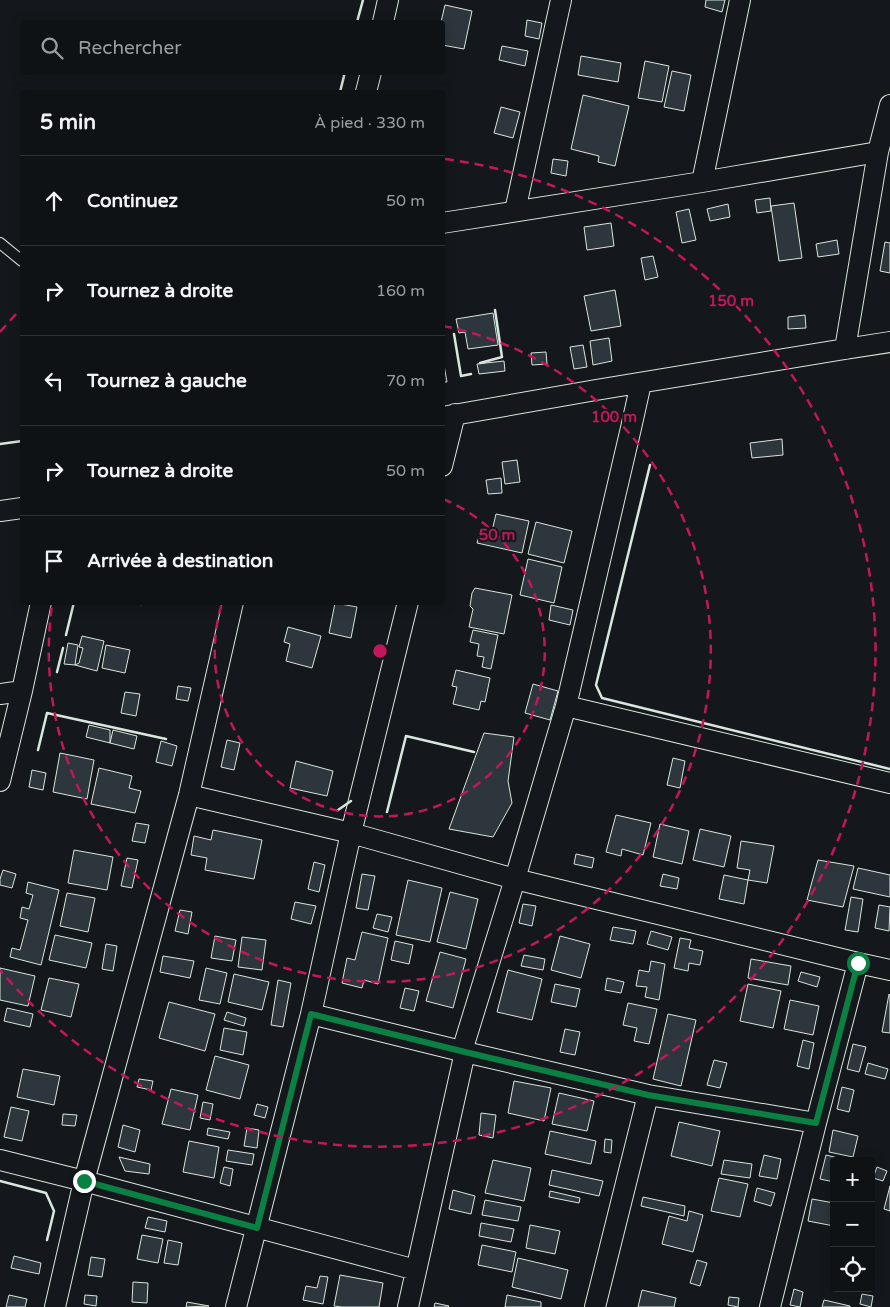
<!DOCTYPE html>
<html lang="fr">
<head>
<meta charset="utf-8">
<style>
  body { margin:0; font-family:"Varela Round",sans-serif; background:#1d2022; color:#f1f3f6 }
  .controls { position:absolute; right:15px; bottom:15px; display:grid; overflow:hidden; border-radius:5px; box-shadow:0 2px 12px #0003 }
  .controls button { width:45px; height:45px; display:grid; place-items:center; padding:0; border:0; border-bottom:1px solid #2f3234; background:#0f1215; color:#f1f3f6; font:25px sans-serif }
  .stop { position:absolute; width:15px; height:15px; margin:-11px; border:4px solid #0b8043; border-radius:50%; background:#fff }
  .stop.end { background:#0b8043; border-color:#fff; box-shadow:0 1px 5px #0008 }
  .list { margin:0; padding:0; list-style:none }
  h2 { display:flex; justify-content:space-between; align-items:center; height:65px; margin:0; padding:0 20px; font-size:21px }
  h2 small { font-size:16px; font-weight:400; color:#9b9ea0 }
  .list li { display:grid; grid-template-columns:32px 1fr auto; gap:15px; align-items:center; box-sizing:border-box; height:90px; padding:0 20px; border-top:1px solid #2f3234 }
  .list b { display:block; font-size:19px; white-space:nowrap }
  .list em { font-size:16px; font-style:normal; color:#9b9ea0 }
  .icon { flex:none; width:28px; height:28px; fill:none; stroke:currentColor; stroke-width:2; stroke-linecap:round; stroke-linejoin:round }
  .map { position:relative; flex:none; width:890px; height:1307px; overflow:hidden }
  .search { position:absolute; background:#0f1215; box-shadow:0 2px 12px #0003; left:20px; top:20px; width:425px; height:55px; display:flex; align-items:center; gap:12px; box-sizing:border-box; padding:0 18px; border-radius:5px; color:#9b9ea0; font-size:19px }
  .panel { position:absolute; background:#0f1215; box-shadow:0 2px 12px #0003; left:20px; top:90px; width:425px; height:515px; border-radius:5px }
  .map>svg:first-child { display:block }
  .building { fill:#2c363c; stroke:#d8e6dc }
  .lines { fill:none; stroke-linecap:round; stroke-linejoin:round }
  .service-casing { stroke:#d8e6dc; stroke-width:12 }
  .minor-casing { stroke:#d8e6dc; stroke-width:22 }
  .service { stroke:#14181c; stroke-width:10 }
  .minor { stroke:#14181c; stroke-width:20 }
  .wall { stroke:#d8e6dc; stroke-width:2.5 }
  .route { stroke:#0b8043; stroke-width:6 }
  .ring { fill:none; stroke:#c2185b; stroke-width:2.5; stroke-dasharray:9 6 }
  .centre { fill:#c2185b; stroke:#14181c; stroke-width:2.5 }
  .ring-label { font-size:15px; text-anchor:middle; font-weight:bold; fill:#c2185b; stroke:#14181c; stroke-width:4; stroke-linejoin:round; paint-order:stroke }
</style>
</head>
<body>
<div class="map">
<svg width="890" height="1307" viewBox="0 0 890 1307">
  <rect width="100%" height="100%" fill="#14181c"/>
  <path class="building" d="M706,0H725L722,12L705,7Z
    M445,5L472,11L464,49L442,45V22H441Z
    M527,20L542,23L539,39L525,36Z
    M502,46L528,51L525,66L499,60Z
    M581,56L621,63L618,82L578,75Z
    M645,61L669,66L662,102L638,98Z
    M672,71L691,75L684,111L664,107Z
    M583,95L629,106L615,166L598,162L599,156L571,149Z
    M501,107L520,112L513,138L494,133Z
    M553,159L568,161L566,176L551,173Z
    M770,198L771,211L757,213L755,200Z
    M794,203L802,258L779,261L771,206Z
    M728,204L730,217L710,221L707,209Z
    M689,209L696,240L682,243L676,212Z
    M611,223L614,246L587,250L584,227Z
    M837,240L839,254L818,257L816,244Z
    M885,242L890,243V273L880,271Z
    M653,256L658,277L645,280L641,258Z
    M615,290L621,326L591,331L584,296Z
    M493,313L498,345L468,349L465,332L459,333L456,319Z
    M805,315L806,328L788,329V317Z
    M609,338L612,361L593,365L590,341Z
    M583,345L587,367L574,369L570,347Z
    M546,352L547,364L532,365L531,353Z
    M504,361L505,371L479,374L477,364Z
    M442,365H444L447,382H442Z
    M782,439L783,455L752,458L750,443Z
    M517,460L520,482L505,484L502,462Z
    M501,478L502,493L488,494L486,480Z
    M496,514L529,521L522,553L477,543L481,528L492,531Z
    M536,522L572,531L564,563L528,554Z
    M528,559L562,567L554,603L520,595Z
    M475,588L512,595L504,634L469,627L473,609L470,606L472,593Z
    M335,603L357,607L351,638L329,633Z
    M551,605L573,610L570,625L549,620Z
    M288,627L321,636L312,668L286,661L290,644L284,642Z
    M473,630L498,635L491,669L482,667L484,657L477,656L479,644L470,642Z
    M82,636L104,641L97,671L75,665L79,663L83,648L79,647Z
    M68,643L78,645L75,665L64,664Z
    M106,645L130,650L125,673L102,668Z
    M456,670L490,678L485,702L481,701L479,710L453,704L457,687L452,686Z
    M533,684L558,691L550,720L525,713Z
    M178,686L191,688L188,701L176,699Z
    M125,692L140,694L136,716L121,713Z
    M89,725L110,730V743L86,737Z
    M113,730L137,736L134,749L110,743Z
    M484,733L514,737L508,781L512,803L493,837L449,829Z
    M227,740L240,743L234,770L221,767Z
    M161,741L177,746L172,766L156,762Z
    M60,753L94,760L87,799L53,792Z
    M673,758L685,761L680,788L667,785Z
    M296,761L333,771L327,796L290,788Z
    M99,768L132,776L129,788L141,791L135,813L91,804Z
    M32,770L46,773L43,790L29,787Z
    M616,815L651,823L643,855L622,849L621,856L606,852Z
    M136,823L149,825L145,843L132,841Z
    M660,824L689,831L682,864L653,857Z
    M700,829L731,836L724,867L693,860Z
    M213,830L262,840L254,879L205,870L207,858L191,855L194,836L211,840Z
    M741,841L774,846L767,883L748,880L750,870L737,868Z
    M74,850L113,857L107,890L68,883Z
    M576,854L594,858L592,868L574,864Z
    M127,858L138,860L132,888L121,886Z
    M818,860L854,866L843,907L807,900Z
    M314,862L325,865L319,892L308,889Z
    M858,868L890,875V897L853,889Z
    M3,870L16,874L12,888L0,885V879Z
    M362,874L375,876L368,910L356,908Z
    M663,874L679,878L677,889L660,886Z
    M724,875L748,880L744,904L719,899Z
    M408,880L442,888L430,942L396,935Z
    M28,882L59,890L41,965L10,957L12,948L20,950L28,920L20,918L22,907L29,909L33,895L26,893Z
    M450,892L478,899L466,949L437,942Z
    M67,893L95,898L88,932L60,926Z
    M851,897L863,899L858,932L845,930Z
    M295,902L316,906L311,924L291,919Z
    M523,904L536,906L532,926L519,923Z
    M879,905L890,907L889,931L875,928Z
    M180,910L192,912L188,934L175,931Z
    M377,914L392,917L388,932L373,928Z
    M613,927L636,931L633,944L610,940Z
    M651,931L672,937L668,950L647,944Z
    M362,932L388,938L378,984L364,980L362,988L342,983L347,958L355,960Z
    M55,935L92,943L86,968L49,960Z
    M215,936L236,940L232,961L211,958Z
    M560,936L590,944L581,978L551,970Z
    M242,937L266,940L262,970L238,967Z
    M680,938L691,940L689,948L703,951L700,965L689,963L688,971L674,968Z
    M395,941L413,945L409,964L391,960Z
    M106,944L117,946L113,971L102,969Z
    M440,952L466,959L453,1008L426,1001Z
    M524,955L545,959L543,970L521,966Z
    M163,956L194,961L190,978L160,972Z
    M751,959L791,966L788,985L748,978Z
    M651,961L665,964L659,1000L645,997L647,987L636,986L639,970L649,972Z
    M0,968L35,976L28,1006L0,1000Z
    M206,968L227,973L220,1004L199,1000Z
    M508,970L542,979L532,1020L497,1012Z
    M801,972L820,977L817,987L798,981Z
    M234,974L269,982L262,1010L228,1002Z
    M49,978L79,984L71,1017L41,1010Z
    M607,978L624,982L621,993L605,990Z
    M278,980L291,983L283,1027L271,1025Z
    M555,984L580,989L576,1007L551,1002Z
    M748,984L781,991L773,1028L740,1021Z
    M405,988L419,991L414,1011L400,1008Z
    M889,994L890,995V1033L882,1032Z
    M790,1000L819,1006L813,1035L784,1029Z
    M169,1002L215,1014L205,1051L159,1038Z
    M628,1003L657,1009L649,1044L634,1041L637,1028L623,1025Z
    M7,1008L33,1014L30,1027L4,1021Z
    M227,1012L246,1018L244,1026L224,1020Z
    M668,1014L696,1020L681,1086L653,1079Z
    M224,1028L247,1032L243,1055L220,1050Z
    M565,1029L580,1032L575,1055L560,1052Z
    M803,1040L814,1043L809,1069L797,1066Z
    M853,1044L866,1047L859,1072L847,1069Z
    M215,1056L249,1065L240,1099L206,1090Z
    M714,1060L727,1063L720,1088L707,1085Z
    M868,1063L888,1069L885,1079L865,1074Z
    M23,1069L60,1076L54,1105L17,1097Z
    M139,1079L153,1081L151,1090L137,1087Z
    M514,1081L551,1088L544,1121L508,1113Z
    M842,1087L854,1090L849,1112L837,1109Z
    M171,1089L198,1095L190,1130L162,1124Z
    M559,1093L594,1101L587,1131L552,1124Z
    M203,1102L213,1104L210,1120L200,1118Z
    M257,1104L268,1107L265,1118L254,1115Z
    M11,1107L29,1111L22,1141L4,1137Z
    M481,1113L496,1115L493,1138L479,1135Z
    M63,1114L77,1115L75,1126L62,1125Z
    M679,1122L720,1131L712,1166L671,1156Z
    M123,1125L140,1130L135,1152L118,1147Z
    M208,1128L230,1132L228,1139L207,1135Z
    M247,1128L259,1130L257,1148L244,1146Z
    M833,1130L858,1136L853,1157L829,1152Z
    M550,1131L596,1141L591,1164L545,1154Z
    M605,1139L612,1140L611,1153L604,1152Z
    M189,1141L219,1147L214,1178L183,1172Z
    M228,1150L254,1154L252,1165L226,1161Z
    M764,1155L781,1159L777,1179L759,1176Z
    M826,1155L842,1159L841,1161H834V1182L820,1179Z
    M119,1157L150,1164L149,1174L125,1171Z
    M493,1160L531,1168L524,1201L485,1193Z
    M724,1160L752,1164L750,1178L721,1174Z
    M224,1167L233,1169L230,1186L220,1183Z
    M877,1167L887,1171L883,1181L873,1178Z
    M552,1170L603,1181L599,1196L549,1185Z
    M719,1178L748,1184L740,1217L711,1211Z
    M890,1186V1211L884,1209Z
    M757,1188L775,1193L771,1206L754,1201Z
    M453,1190L475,1196L471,1214L449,1209Z
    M550,1191L580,1198L579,1203L549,1197Z
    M643,1197L685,1206L684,1216L641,1206Z
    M812,1199L834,1203V1226L808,1221Z
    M485,1200L521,1207L518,1221L482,1215Z
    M689,1211L703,1215L693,1252L662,1244L669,1216L687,1221Z
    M148,1217L167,1221L165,1232L145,1228Z
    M481,1223L514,1229L511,1242L479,1236Z
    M530,1225L560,1231L555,1254L526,1248Z
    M142,1235L163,1239L158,1263L137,1259Z
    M168,1240L182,1243L178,1265L164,1263Z
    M482,1245L516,1252L512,1272L478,1265Z
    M14,1256L41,1263L39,1274L11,1268Z
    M91,1257L105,1259L102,1277L88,1275Z
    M518,1258L568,1270L561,1299L512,1287Z
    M697,1260L707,1263L700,1286L690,1283Z
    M340,1275L383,1283L379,1307H342L334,1306Z
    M320,1276L328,1277L323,1304L303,1300L306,1286L317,1288Z
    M133,1282L148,1283L147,1303L132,1302Z
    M794,1289L803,1292L800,1307L790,1305Z
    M642,1290L676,1298L674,1307H638Z
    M862,1294L873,1296L871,1307L860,1304Z
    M9,1295L27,1299L25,1307H6Z
    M85,1295L97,1296L96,1306L84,1304Z
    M507,1295L541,1302V1307H505Z
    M729,1297L739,1298L738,1307L728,1305Z
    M824,1300L850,1306V1307H822Z
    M187,1302L209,1306L186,1307Z
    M435,1303L449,1306L448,1307H434Z"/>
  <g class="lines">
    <g class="service-casing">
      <path id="service" d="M0,243L22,261"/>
    </g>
    <g class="minor-casing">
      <path id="minor" d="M383,22L388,0
        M366,92L371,72
        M702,182L740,0
        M515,211L561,0
        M442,223L702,182L878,152
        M845,349L878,152L890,105
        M442,417L596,390L845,349L890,342
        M442,466L455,414
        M0,511L22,508
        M0,694L22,691
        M566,706L890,783
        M0,781L22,691L41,602
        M189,795L351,833L515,879L858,963L890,970
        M311,1014L465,1052L648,1095L816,1123
        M462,1051L515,879L566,706L631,428L641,383
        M0,1160L84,1181L416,1270
        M55,1307L84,1181L189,795L233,602
        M236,1307L311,1014L351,833L408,602
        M408,1307L465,1052
        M595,1307L648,1095
        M770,1307L816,1123L858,963"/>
    </g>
    <use href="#service" class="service"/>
    <use href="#minor" class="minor"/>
    <path class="wall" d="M357,22L363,0
      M340,92L345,72
      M454,334L461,376L471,374
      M480,363L502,357L495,310
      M0,444L22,441
      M650,465L596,685L602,698L890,769
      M141,604L142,602
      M66,635L74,602
      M57,672L63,648
      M38,750L47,713L166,739
      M338,810L351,801
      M387,812L406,736L474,752
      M0,1181L46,1193L54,1211L47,1240"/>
  </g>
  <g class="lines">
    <path class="route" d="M84,1181L257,1228L311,1014L465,1052L648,1095L816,1123L858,963"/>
  </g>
  <g class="ring">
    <path d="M443 499A165 165 0 1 1 222 603"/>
    <path d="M443 326A331 331 0 1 1 52 605"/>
    <path d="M0 332A496 496 0 0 1 20 310M445 159A496 496 0 1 1 0 970"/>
  </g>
  <circle cx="380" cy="651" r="8" class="centre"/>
  <g class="ring-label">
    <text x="731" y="306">150 m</text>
    <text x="614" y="422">100 m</text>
    <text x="497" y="540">50 m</text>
  </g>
</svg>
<div class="controls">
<button>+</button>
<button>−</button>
<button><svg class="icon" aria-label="locate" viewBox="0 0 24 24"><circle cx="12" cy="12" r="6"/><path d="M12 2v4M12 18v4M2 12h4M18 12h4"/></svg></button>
</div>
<div class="stop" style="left:858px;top:963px"></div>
<div class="stop end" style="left:84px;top:1181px"></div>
<div class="search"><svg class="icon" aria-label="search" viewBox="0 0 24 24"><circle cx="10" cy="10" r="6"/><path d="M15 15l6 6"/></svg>Rechercher</div>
<section class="panel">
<h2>5 min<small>À pied · 330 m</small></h2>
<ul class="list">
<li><svg class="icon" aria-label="ahead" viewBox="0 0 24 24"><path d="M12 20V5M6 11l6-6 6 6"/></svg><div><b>Continuez</b></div><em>50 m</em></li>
<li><svg class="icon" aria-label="right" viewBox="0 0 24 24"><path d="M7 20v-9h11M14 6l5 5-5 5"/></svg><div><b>Tournez à droite</b></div><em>160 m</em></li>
<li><svg class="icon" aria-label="left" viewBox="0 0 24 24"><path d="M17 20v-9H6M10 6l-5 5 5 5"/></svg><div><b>Tournez à gauche</b></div><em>70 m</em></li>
<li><svg class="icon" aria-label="right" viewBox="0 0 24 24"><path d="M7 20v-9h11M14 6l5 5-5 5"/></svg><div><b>Tournez à droite</b></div><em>50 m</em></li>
<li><svg class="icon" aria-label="arrive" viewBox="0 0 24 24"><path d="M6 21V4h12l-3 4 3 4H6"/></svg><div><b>Arrivée à destination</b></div></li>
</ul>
</section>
</div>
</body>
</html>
